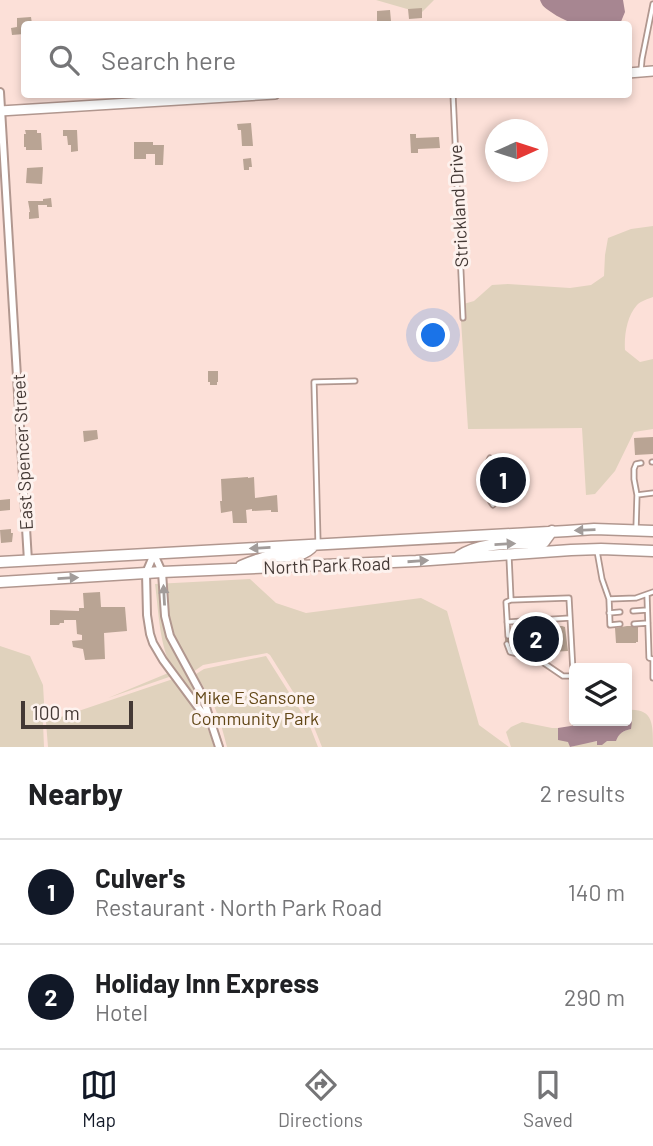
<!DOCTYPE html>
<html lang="en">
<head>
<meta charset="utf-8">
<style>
  body { margin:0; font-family:Barlow,sans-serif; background:#f6f6f6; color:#202124 }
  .controls { position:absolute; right:21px; bottom:21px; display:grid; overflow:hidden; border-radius:7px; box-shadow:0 4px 10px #0003 }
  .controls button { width:63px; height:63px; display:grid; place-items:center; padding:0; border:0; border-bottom:2px solid #e0e0e0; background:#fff; color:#202124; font:35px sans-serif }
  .compass { position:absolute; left:485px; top:119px; width:63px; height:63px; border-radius:50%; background:#fff; box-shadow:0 4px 10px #0003; rotate:87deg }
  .scale { position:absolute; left:21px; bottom:18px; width:112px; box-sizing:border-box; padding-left:7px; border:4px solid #443935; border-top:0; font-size:19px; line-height:24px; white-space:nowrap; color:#443935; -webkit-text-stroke:5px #fdf2ee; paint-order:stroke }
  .you { position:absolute; left:434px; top:336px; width:24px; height:24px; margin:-18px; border:5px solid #fff; border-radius:50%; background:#1a73e8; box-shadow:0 0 0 10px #1a73e833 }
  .badge { display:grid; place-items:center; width:46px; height:46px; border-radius:50%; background:#111827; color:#fff; font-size:23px; font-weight:700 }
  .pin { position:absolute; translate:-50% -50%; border:4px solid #fff; box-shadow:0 2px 7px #0006 }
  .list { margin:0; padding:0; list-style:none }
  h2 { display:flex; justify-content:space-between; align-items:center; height:91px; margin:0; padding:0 28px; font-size:30px }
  h2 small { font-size:23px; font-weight:400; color:#757577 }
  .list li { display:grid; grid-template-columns:46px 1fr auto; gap:21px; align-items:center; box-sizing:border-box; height:105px; padding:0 28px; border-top:2px solid #e0e0e0 }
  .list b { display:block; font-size:26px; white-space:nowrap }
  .list p { margin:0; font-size:23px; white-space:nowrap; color:#757577 }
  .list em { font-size:23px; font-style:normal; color:#757577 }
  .icon { flex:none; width:38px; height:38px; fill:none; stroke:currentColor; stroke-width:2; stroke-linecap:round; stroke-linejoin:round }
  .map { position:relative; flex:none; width:653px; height:747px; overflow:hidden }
  .search { position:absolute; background:#fff; box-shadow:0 4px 10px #0003; left:21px; right:21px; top:21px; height:77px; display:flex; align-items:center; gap:18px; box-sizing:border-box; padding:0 24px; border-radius:7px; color:#757577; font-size:26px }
  .sheet { height:301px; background:#fff }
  nav { display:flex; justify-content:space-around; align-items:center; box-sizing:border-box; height:98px; border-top:2px solid #e0e0e0; background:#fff; font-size:19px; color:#757577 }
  nav a { display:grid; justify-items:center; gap:4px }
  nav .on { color:#111827 }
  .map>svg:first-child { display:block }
  .green { fill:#e0d2bd }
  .water { fill:#a78691 }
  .building { fill:#b9a494 }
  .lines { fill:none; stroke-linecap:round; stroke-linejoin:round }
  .lane-casing { stroke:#b1978f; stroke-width:7 }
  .street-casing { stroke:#b1978f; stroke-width:10 }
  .secondary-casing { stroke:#b1978f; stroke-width:12 }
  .primary-casing { stroke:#b1978f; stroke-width:13 }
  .lane { stroke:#fff; stroke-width:3.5 }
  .street { stroke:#fff; stroke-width:6 }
  .secondary { stroke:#fff; stroke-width:9 }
  .primary { stroke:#fff; stroke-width:10 }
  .oneway { fill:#a29c9a }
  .labels { text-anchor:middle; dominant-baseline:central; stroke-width:6; stroke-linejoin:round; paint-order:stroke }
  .street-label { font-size:18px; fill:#443935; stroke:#fdf2ee }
  .park-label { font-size:18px; fill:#624717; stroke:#fdf2ee }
</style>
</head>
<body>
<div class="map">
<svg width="653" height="747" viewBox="0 0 653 747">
  <rect width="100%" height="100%" fill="#fce0d8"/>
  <path class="green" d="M376,0H434L421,13Z
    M653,226V297C648,299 641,301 637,305C627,316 624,335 625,350L640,362L653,359V429L634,432L615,471L595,494L586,495L582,428L468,429L460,305L474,301L492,285L508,284L570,288L591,285L604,276L605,255L608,238L631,229Z
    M250,579L276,603L306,613L421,598L447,611L479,725L509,747H322L312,722L270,655L267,653L203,665L193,672L192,676C207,700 216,719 224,747H217L207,719L172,676L108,698L173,671C159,644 159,614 155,584Z
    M0,646L30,656L43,685L45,719L43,723L44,747H0Z
    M266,656L309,724L318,747H227L220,721L213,703L196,674L204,669Z
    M173,679C189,700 208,721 214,747H48L46,722Z
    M627,710C653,708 653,723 653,747H571C586,741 601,741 616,740C619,733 623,731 631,729V722L625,724L606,725V721H627Z
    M522,722L552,728H558V734L569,742L570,747H511L506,732L511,727Z"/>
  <path class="water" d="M540,0H623L625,12L620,24C592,25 575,29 551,12C545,8 542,6 540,0Z
    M582,721L597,723L600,721H606V725L625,724L632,721L631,729C623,731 619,733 616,741H607L602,745H597V741L570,747L568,742L558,740V728L577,725Z"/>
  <path class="building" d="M422,8V18L409,19L408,9Z
    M390,10L391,21H377V11Z
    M31,17L32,24H24V34L12,35L11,28L17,27V18Z
    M251,123L253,146H242L241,130H238L237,124Z
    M25,130H37V133H41L42,150H26V147H24V134H26Z
    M63,130H77L78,151L71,152V145H68L67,136H63Z
    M410,134H416V138L439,137L440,148L418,149V153H411Z
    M134,142H153V145H164L163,165H155V154H146V159H134Z
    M251,158L252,167H249V170H244L243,159Z
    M43,167L42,184L26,183L27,168Z
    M51,198L52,207H47V205H38L39,218L29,219V212H30L28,201H43V199Z
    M208,371H218V382H217V385H210V382H208Z
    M97,430L98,439L84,442L83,431Z
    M653,437V454L635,455L634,438Z
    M514,462L516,497L493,499L491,463Z
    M248,477V478L254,477L255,498L277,495L278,512H271V510L252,511V509L246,510L247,523H233L232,511L221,513L220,501H222L221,479Z
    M10,499V510L0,511V500Z
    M11,529V533H13L12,542L1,543L0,530Z
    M100,592L101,607H125L127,631L104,633L105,659L85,660L83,649L73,647L72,641L82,640V635L77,634L76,620H64V623H60L59,625H50V610L79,611V608H84L83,593Z
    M512,626H519L521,628L562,626L565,627L568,651L550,652V648L516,650V642L505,643V636H512Z
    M627,626H638V642H636V643H616L615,628Z"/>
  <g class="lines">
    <g class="lane-casing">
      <path id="lane" d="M641,70L642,59L653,4
        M453,94L463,318
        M490,458C484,468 485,496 493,505
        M652,462H653
        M637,495L634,479V469L636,464L641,463
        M636,529L637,495L653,493
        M318,542L314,382L355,381
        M597,551L602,579L609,599L636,598L653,592
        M647,595L649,658L653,659
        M609,599L610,625L620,624
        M633,611L647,610
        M609,613L620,612
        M507,622L570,618
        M634,624L648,623
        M508,636L506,602L511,600
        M507,644L510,652L538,659L563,676H571L573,672L569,598L511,600L509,557
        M653,660V678"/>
    </g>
    <g class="street-casing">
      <path id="street" d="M0,92L28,561
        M154,554L162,572L165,616L170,636L202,695L219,747
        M154,554L146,573L147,615L150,634L153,643L163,660L209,722"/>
    </g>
    <g class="secondary-casing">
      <path id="secondary" d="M628,73L653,71
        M0,111L275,94"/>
    </g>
    <g class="primary-casing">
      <path id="primary" d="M459,556C485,540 515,545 544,542L552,531
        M0,562L567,531L594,529L653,531
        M241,566C248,563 256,560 263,558C281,554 301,561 314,545
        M0,582L162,572L416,561L571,550L601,549L653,551"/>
    </g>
    <use href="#lane" class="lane"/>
    <use href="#street" class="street"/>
    <use href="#secondary" class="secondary"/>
    <use href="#primary" class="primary"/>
  </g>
  <defs><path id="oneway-solid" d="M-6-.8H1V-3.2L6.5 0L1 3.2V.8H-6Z" transform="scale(1.75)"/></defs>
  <g class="oneway">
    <use href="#oneway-solid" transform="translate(585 530) rotate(178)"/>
    <use href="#oneway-solid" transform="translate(505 544) rotate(-3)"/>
    <use href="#oneway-solid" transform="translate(260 548) rotate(177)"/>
    <use href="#oneway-solid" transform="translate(418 561) rotate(-4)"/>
    <use href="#oneway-solid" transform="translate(68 578) rotate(-3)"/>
    <use href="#oneway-solid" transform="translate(164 595) rotate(-93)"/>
  </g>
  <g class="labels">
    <g class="street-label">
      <text transform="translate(458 206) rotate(-93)">Strickland Drive</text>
      <text transform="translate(22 452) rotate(-93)">East Spencer Street</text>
      <text transform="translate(327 565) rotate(-2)">North Park Road</text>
    </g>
    <g class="park-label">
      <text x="255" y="697">Mike E Sansone<tspan x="255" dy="21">Community Park</tspan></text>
    </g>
  </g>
</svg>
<div class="controls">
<button><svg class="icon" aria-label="layers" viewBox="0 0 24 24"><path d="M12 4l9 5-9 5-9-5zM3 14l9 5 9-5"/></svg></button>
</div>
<svg class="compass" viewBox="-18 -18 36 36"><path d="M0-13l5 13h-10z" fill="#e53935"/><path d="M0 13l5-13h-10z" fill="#757577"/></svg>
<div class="scale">100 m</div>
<div class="you"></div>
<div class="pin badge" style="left:503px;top:480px">1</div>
<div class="pin badge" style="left:536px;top:639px">2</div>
<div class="search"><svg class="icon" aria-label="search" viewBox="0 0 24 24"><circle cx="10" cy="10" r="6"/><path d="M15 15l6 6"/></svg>Search here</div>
</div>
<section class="sheet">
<h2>Nearby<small>2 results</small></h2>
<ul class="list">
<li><span class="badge">1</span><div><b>Culver's</b><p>Restaurant · North Park Road</p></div><em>140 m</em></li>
<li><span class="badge">2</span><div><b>Holiday Inn Express</b><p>Hotel</p></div><em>290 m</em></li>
</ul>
</section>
<nav>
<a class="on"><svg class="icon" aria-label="map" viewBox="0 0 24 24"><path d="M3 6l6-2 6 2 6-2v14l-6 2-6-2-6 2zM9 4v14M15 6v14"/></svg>Map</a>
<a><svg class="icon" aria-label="directions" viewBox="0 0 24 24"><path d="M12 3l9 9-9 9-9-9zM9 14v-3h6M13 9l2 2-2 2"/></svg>Directions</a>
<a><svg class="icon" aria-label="saved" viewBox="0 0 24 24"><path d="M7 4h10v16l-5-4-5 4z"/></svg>Saved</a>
</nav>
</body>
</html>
